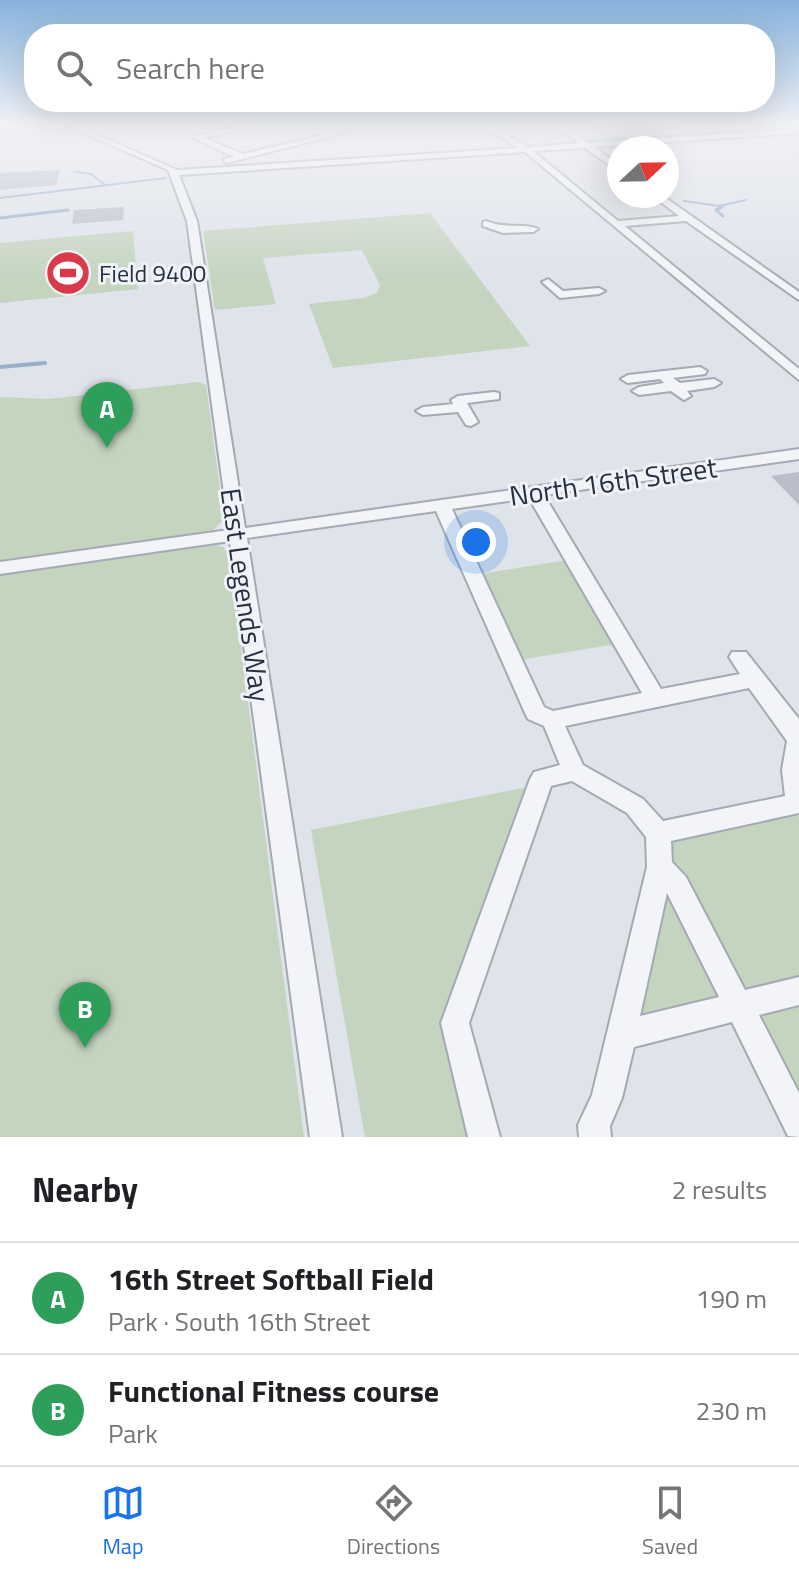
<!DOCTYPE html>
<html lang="en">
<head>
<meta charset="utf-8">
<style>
  body { margin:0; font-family:"Titillium Web",sans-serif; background:#f2f2f2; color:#202124 }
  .compass { position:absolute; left:607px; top:136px; width:72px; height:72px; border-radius:50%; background:#fff; box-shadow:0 8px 32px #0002; rotate:68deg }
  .you { position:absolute; left:476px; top:542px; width:28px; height:28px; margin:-20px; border:6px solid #fff; border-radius:50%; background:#1a73e8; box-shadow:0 0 0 12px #1a73e833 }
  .badge { display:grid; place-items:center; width:52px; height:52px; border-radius:50%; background:#1a73e8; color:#fff; font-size:26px; font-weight:700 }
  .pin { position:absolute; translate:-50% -66px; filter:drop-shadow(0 2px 4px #0008) }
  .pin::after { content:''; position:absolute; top:42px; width:28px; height:24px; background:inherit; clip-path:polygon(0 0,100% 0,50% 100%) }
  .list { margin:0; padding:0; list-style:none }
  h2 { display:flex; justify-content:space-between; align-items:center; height:104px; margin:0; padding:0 32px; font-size:34px }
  h2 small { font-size:26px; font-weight:400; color:#757577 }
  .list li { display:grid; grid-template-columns:52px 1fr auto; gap:24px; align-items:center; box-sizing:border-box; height:112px; padding:0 32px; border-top:2px solid #e0e0e0 }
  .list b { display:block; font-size:30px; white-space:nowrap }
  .list p { margin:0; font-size:26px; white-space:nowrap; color:#757577 }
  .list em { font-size:26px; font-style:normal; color:#757577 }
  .icon { flex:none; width:44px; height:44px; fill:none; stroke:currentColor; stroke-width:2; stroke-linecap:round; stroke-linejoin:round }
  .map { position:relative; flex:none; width:799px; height:1137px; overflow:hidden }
  .search { position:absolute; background:#fff; box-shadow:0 8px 32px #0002; left:24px; right:24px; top:24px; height:88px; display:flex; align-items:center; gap:20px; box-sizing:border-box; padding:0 28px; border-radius:32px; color:#757577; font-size:30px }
  .sheet { height:328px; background:#fff }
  nav { display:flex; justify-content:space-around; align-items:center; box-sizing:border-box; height:112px; border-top:2px solid #e0e0e0; background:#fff; font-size:22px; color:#757577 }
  nav a { display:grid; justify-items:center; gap:4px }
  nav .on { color:#1a73e8 }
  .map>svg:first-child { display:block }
  .green { fill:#c4d4bf }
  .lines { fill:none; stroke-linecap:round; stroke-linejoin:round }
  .stream-far2 { stroke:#97aecd; stroke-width:2 }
  .stream-far1 { stroke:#97aecd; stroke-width:3 }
  .stream { stroke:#97aecd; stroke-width:4 }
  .building { fill:#b9beca }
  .minor-casing { stroke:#a4a9b4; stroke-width:4 }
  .minor { fill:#f2f4f7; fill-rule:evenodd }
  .labels { text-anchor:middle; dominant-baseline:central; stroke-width:6; stroke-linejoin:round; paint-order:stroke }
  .far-poi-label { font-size:24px; fill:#272f42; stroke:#eff2f7; text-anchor:start }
  .street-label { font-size:28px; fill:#272f42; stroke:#eff2f7 }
</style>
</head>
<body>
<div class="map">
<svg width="799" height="1137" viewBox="0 0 799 1137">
  <rect width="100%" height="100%" fill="#dfe3ea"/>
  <path class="green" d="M430,213L530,346L333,368L309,304L363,298L377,293L380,285L362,250L263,258L276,304L215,310L203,231Z
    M133,231L138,289L0,303V243Z
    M199,382L206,385L224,519L213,530L201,533L0,561V397L48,399Z
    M210,543L223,547L229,555L304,1137H0V573Z
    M567,560L616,644L519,660L480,574Z
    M528,787L446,1029L473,1137H365L311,830Z
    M793,814L799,816V1111L740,997L637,1024L660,887L672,843L683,835Z"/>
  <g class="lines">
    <path class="stream-far2" d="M588,140L799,127
      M610,147L628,146
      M76,172L91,174L105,185
      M0,198L166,178
      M684,201L719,206L746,200
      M719,209L722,207"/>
    <path class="stream-far1" d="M722,207L716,210L723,216
      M0,218L68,210"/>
    <path class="stream" d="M0,367L45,363"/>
  </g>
  <path class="building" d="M60,170L56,185L0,190V173Z
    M124,207L123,220L72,224L74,210Z
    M799,472V505L771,476Z"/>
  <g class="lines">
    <g class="minor-casing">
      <path id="minor" d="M8,124H17L0,133V128Z
        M63,124H73L177,170L518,148L480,124H489L528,147L579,143L553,124H562L588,143L799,129V133L594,147L619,165V172L585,148L533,151L618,221L679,216L653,196H663L799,292V300L686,221L625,226L799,369V380L525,152L179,175L197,221L245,528L799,449V459L544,495L661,689L740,674L729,657L732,652H746L799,719V813L671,841L672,862L686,877L745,990L799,977V1005L759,1015L799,1093V1137L788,1136L732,1022L634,1047L622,1098L610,1126L611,1137H579L578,1125L592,1095L647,867L646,837L627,813L572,781L551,786L469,1023L500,1137H468L441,1023L530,779L534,772L560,765L544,726L528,719L525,713L436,511L247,538L342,1137H310L230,541L0,574V562L229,530L187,221L168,170ZM529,498L642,693L553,711L544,707L452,509ZM749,688L787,741L782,770L785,796L663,821L643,799L583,765L565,726ZM667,893L719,997L640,1016Z
        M247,124H261L204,138L243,154L324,135L286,124C302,124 316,131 330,133C344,135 364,124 380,124L226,163L223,159L234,157L192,137Z
        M486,221C505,229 526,223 538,229L533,232L503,233L483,226V222Z
        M548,279L563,291L599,288L605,291L599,294L560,298L542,282Z
        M700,367L707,371L705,374L673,378L680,383L714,379L721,383L714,387L687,391L691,396L684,400L671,391L639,395L632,391L639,387L664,383L660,379L628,383L621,379L628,375Z
        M494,392L499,393V399L467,403L478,422L471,426L466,425L458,412L423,415L416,411L423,407L453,404L451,400L458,396Z"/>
    </g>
    <use href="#minor" class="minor"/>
  </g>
  <linearGradient id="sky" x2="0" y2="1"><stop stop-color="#87b2dd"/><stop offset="0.44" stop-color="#f1f2f6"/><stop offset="1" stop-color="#f1f2f6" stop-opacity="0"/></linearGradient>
  <rect width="799" height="283" fill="url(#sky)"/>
  <defs>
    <g id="stadium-disc" transform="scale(2.3)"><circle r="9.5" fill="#d93a4a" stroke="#eff2f7"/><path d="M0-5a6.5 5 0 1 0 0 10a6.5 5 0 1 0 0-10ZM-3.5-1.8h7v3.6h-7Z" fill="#fff"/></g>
  </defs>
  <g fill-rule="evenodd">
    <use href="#stadium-disc" x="68" y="273"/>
  </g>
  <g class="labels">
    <g class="far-poi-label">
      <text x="99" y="273">Field 9400</text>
    </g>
    <g class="street-label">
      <text transform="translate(613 481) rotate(-8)">North 16th Street</text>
      <text transform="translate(246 595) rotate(82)">East Legends Way</text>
    </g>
  </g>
</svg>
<svg class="compass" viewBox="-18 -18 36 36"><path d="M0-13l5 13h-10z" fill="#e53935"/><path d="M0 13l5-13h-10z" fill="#757577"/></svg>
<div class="you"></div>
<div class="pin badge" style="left:107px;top:448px;background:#2e9e5b">A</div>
<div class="pin badge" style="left:85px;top:1048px;background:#2e9e5b">B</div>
<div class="search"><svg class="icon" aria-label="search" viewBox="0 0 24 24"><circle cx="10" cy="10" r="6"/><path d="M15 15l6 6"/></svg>Search here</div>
</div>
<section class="sheet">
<h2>Nearby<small>2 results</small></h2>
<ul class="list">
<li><span class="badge" style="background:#2e9e5b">A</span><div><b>16th Street Softball Field</b><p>Park · South 16th Street</p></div><em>190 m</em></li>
<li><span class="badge" style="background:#2e9e5b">B</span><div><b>Functional Fitness course</b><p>Park</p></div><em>230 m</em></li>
</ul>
</section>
<nav>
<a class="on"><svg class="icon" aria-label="map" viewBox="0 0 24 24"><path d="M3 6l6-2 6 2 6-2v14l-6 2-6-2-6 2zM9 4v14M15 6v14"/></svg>Map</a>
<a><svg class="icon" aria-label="directions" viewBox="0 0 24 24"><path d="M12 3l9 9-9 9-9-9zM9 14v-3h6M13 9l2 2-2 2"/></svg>Directions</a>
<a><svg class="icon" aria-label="saved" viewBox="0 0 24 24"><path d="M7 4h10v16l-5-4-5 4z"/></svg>Saved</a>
</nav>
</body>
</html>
